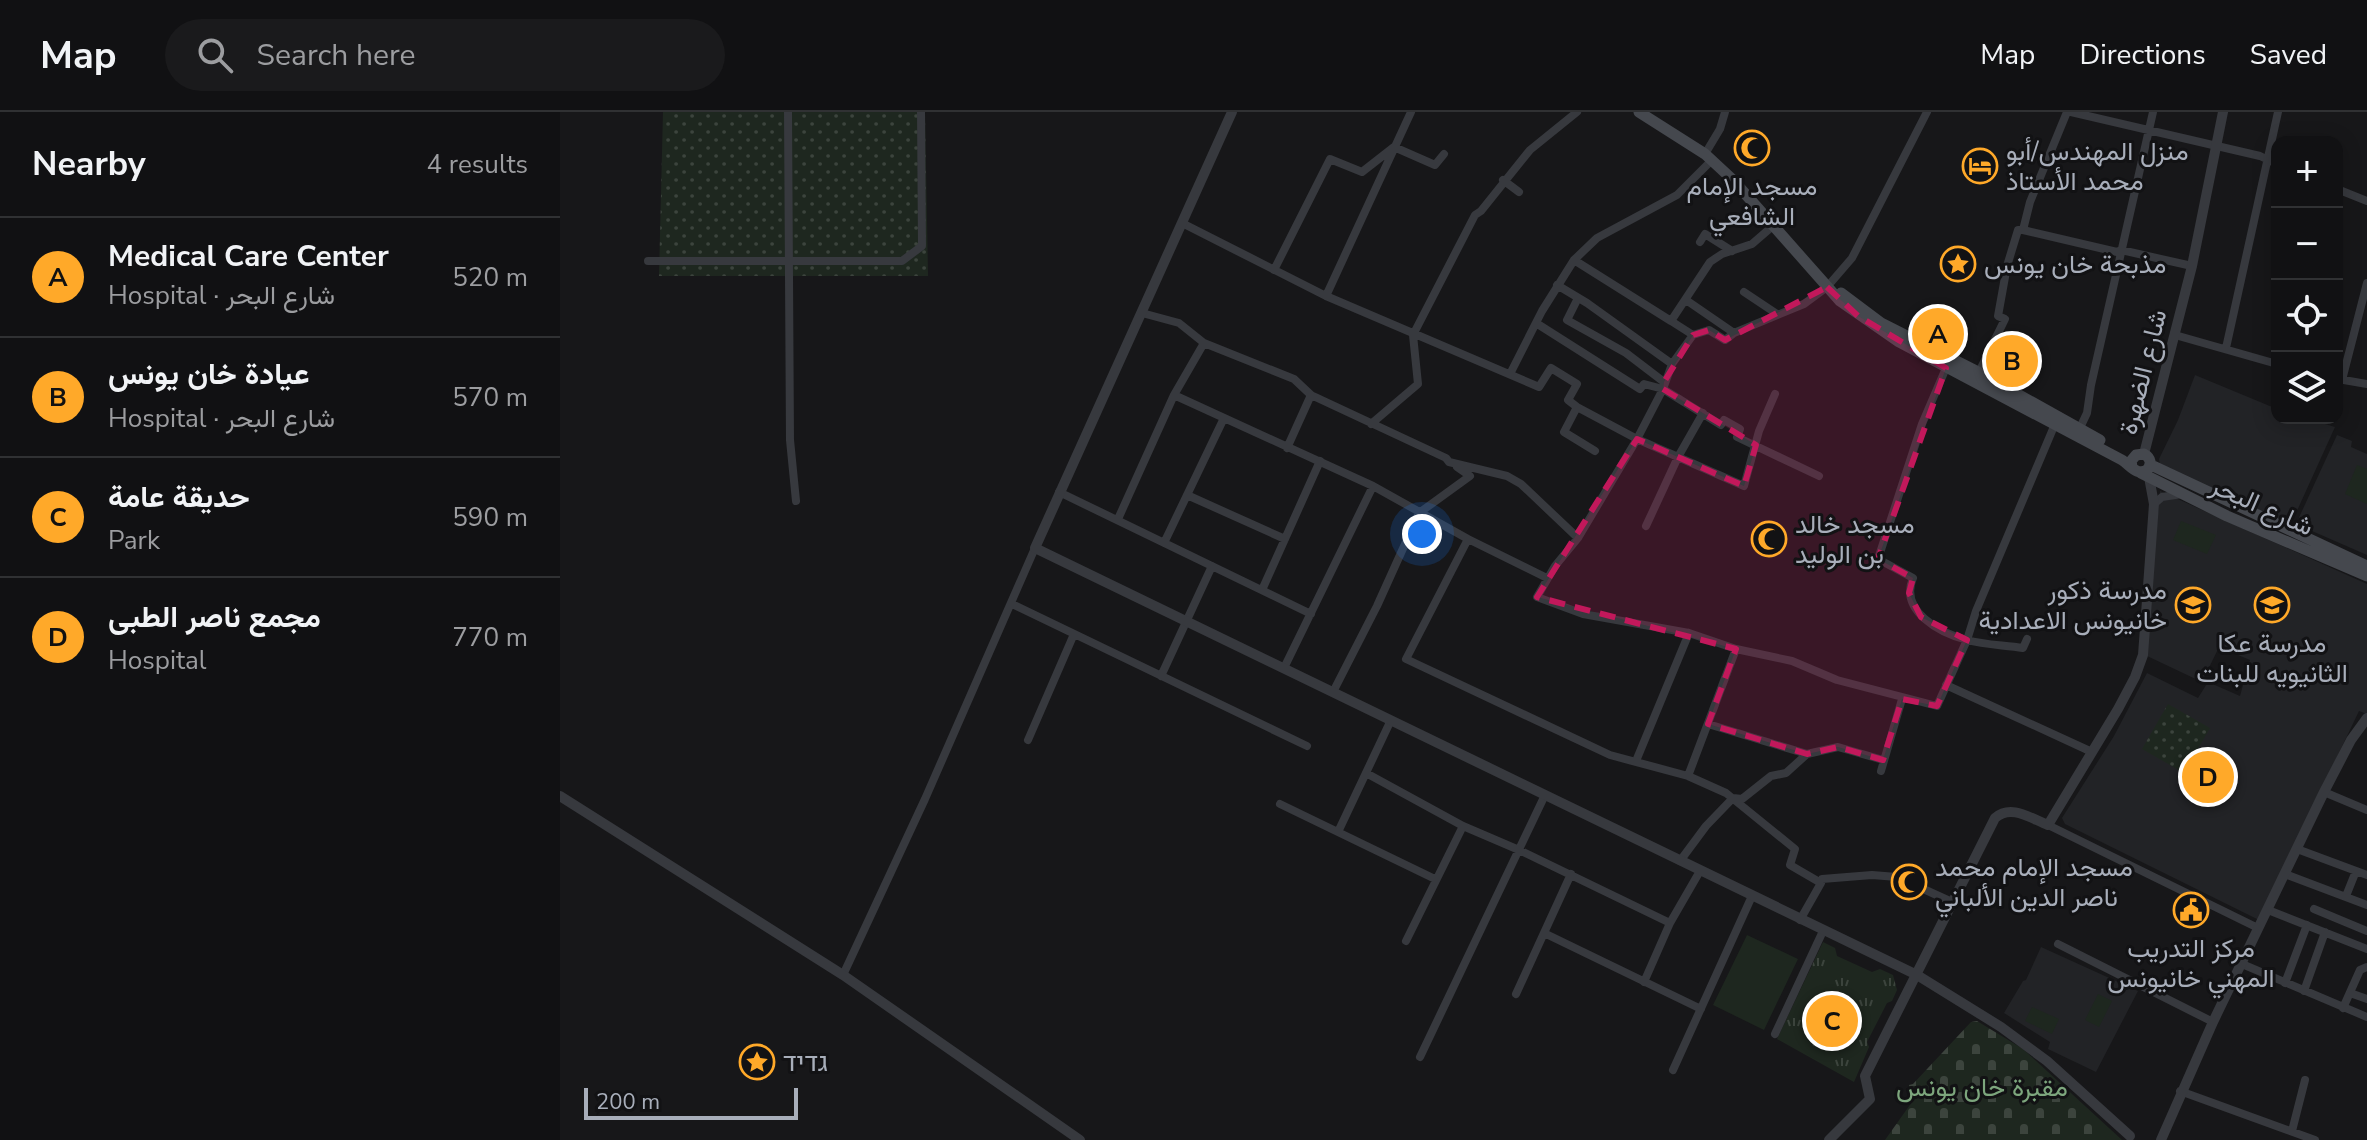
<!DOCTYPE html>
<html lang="en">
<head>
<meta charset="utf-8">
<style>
  body { margin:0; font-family:"Nunito Sans",Vazirmatn,Heebo,sans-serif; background:#1a1a1c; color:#f1f3f6 }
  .controls { position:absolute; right:24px; top:24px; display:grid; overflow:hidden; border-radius:16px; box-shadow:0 4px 20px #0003 }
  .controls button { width:72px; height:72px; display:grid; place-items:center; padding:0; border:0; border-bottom:2px solid #303133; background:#111113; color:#f1f3f6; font:40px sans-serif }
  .scale { position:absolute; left:24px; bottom:20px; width:214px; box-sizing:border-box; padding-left:8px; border:4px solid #a8aeba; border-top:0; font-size:22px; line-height:28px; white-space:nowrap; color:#a8aeba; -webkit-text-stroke:6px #121214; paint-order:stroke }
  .you { position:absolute; left:862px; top:422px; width:28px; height:28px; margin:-20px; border:6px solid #fff; border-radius:50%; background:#1a73e8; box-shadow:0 0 0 12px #1a73e833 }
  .badge { display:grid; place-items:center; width:52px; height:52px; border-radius:50%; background:#ffa929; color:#111; font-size:26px; font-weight:700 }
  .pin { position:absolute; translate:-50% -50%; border:4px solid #fff; box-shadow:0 2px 8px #0006 }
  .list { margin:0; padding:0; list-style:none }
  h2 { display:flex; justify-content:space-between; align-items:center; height:104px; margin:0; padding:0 32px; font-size:34px }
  h2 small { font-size:26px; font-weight:400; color:#9c9da0 }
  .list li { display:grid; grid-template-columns:52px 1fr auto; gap:24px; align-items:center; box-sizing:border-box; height:120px; padding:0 32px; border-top:2px solid #303133 }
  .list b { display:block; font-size:30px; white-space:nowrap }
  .list p { margin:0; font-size:26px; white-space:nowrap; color:#9c9da0 }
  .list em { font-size:26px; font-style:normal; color:#9c9da0 }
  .icon { flex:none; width:44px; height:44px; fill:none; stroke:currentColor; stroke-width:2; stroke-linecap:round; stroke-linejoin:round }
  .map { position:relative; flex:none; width:1807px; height:1028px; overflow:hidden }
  header { display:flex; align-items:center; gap:48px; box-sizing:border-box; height:112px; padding:0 40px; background:#111113; border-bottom:2px solid #303133 }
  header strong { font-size:38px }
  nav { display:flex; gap:44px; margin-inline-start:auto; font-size:28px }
  .search { width:560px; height:72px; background:#1a1a1c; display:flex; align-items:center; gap:20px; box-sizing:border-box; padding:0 28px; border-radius:44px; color:#9c9da0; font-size:30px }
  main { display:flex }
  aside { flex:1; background:#111113 }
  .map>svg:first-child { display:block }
  .built { fill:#222326 }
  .grass { fill:url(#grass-dots) }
  .cemetery { fill:url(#cemetery-stones) }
  .park { fill:url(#park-tufts) }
  .pitch { fill:#1e271f }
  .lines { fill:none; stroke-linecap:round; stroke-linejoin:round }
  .minor { stroke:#37393e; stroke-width:8 }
  .tertiary { stroke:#37393e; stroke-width:10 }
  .secondary { stroke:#45484e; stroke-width:11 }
  .marked { fill:#c2185b; fill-opacity:0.2; stroke:#c2185b; stroke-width:6; stroke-dasharray:16 10; stroke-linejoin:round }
  .labels { text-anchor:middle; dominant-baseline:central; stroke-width:6; stroke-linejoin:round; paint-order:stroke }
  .poi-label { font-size:26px; fill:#a8aeba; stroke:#121214; text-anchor:start }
  .street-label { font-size:26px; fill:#a8aeba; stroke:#121214 }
  .park-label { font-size:26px; fill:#7da67d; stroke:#121214 }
</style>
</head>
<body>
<header>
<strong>Map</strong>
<div class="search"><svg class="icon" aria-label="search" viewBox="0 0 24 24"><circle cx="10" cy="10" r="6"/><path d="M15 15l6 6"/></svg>Search here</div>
<nav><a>Map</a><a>Directions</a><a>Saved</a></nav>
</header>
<main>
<aside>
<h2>Nearby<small>4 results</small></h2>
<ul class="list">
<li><span class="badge">A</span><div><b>Medical Care Center</b><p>Hospital · شارع البحر</p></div><em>520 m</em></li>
<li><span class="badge">B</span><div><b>عيادة خان يونس</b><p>Hospital · شارع البحر</p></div><em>570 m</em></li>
<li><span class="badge">C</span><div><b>حديقة عامة</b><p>Park</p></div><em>590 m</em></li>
<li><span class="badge">D</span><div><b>مجمع ناصر الطبى</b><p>Hospital</p></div><em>770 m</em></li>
</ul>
</aside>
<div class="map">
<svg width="1807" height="1028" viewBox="0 0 1807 1028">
  <defs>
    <pattern id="grass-dots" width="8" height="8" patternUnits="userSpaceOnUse" patternTransform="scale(2)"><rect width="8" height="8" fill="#1e271f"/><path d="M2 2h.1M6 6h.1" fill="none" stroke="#3c443d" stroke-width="1.8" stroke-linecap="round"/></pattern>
    <pattern id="cemetery-stones" width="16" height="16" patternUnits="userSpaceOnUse" patternTransform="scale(2)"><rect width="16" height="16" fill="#1e271f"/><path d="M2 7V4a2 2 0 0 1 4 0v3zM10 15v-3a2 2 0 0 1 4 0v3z" fill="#3c443d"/></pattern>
    <pattern id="park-tufts" width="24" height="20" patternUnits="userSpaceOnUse" patternTransform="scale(2)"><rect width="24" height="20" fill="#1e271f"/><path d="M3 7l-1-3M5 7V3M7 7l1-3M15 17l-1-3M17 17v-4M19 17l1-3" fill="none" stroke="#3c443d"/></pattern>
  </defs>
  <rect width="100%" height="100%" fill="#171719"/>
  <path class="built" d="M1635,263L1717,297V306H1745L1775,315L1731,412L1600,353L1599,347L1618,308Z
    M1777,323L1792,329L1791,335L1807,342V443L1736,412Z
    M1600,379L1807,472V602L1799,599L1699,808L1505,712L1502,706L1554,624L1587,561L1638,586L1648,570L1680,584L1690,548L1659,535L1642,570L1585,543Z
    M1481,835L1578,879L1536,960L1488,937L1490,930L1444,901L1463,869L1466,868Z"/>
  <path class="grass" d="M103,0H365L368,164H99Z
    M1608,592L1650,616L1624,661L1582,637Z"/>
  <path class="cemetery" d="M1417,909L1463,937L1562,1028H1325L1352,990L1349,973L1353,972L1411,910Z"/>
  <path class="park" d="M1263,830L1275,836L1277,844L1312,860L1320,857L1333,863L1337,878L1332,889L1327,891L1307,930L1309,935L1294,970L1217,927Z"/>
  <path class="pitch" d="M1797,353L1807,357V392L1785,382Z
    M1621,409L1656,423L1647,442L1613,428Z
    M1187,823L1238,847L1204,918L1153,893Z
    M1538,882L1552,889L1539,915L1525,908Z
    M1472,895L1499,907L1492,922L1465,909Z"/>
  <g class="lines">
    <path class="minor" d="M228,0L230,328L236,389
      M1367,0L1292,146L1267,175L1244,192L1174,221L1165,228L1149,218L1133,223L1112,252L1103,277L1077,327L1018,426L995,454L977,485L1023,502L1129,521L1176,537L1232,549L1277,568L1377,594L1407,528L1416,499L1495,312
      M1511,0L1700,44L1717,52
      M1145,42L1160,17L1165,0
      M943,68L959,80
      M1777,77L1807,89
      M622,111L766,184L979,275L991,256L1017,272L1008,288L1017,295L1077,327L1184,374L1199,319L1215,282
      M1463,118L1557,140L1561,138L1632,154
      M1140,130L1145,122L1172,139
      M1014,148L1111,209
      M88,149H342L362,134L361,0
      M714,158L770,47L802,60L834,35L875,53L884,42
      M997,173L1027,191L1112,252
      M1184,180L1217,202
      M766,184L851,0
      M1018,186L1007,208L1066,241L1104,270
      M1126,188L1174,221
      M582,201L619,211L644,231L734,267L751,283L886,346L889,350L947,364L961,372L1018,426
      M976,211L1080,277L1084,272L1103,277L1161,313L1164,308L1180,317L1177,325L1259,364
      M1133,223L1111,209L1150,150L1162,142L1192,132L1214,113
      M1615,223L1717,252
      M1666,236L1718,0
      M1386,256L1362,312L1318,447L1353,466C1339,499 1380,521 1407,528C1425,533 1445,533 1463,536L1467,527
      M950,262L982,199L1014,148L1037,126L1117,83L1152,48
      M1418,262L1445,207L1438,204L1447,154L1458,118H1463L1470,90L1507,0
      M1778,267L1807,272
      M1782,268L1807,171
      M614,283L813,374L908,427L987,466
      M1017,295L1004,320L1035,339
      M811,312L858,272L853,223L915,103L921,99L970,38L1017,0
      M1518,320L1527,301L1531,273L1593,0
      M727,336L751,283
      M499,380L751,502
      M627,383L725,427
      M1594,392L1602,385L1622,382
      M558,407L614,283L644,231
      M1086,414L1118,345L1143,301
      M908,427L846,547L1050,643L1128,664L1166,681L1235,737L1230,753L1261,771L1262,767L1312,763L1337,765L1392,790
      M604,431L664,306
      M702,478L760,349
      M452,492L747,634
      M724,556L813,374
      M601,564L652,454
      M1386,573L1532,640
      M773,580L817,494L859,401L910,364L897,355
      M1148,612L1247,642
      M468,628L514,522
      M1076,649L1129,521
      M1321,659L1342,587
      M806,661L903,714L959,738L1110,811
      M1128,664L1176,537
      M1764,680L1807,698
      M720,692L875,767
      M1488,713L1698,816
      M778,720L831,608
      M1737,737L1807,763
      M1120,749L1146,714L1173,686L1182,687L1211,664L1226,661L1247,642L1278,635L1323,648
      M1725,762L1807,793
      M1786,784L1796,759
      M1754,797L1807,819
      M1708,798L1807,837
      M1240,808L1261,771
      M984,821L1141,897
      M846,829L903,714
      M1498,832L1653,910
      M1682,852L1807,905
      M283,863L365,687L475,436
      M1084,870L1110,811L1140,759
      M1725,871L1747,813
      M1744,879L1765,820
      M1790,881L1807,887
      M956,882L1011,762
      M1783,896L1800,858L1807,855
      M1215,922L1263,819
      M860,945L985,683
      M1113,958L1192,784
      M1620,979L1755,1028
      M1732,1019L1745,968"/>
    <path class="tertiary" d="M672,0L475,436L1357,863L1441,915L1487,949L1570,1024
      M1584,342L1632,154L1663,0
      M0,684L283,863L520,1028
      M1269,1028L1310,987L1305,964L1435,706C1451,692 1470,706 1488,713L1558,597L1575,565L1583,543L1594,392L1589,365
      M1601,1028L1653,910L1764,680L1791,628L1807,606"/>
    <path class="secondary" d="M1079,0L1145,42L1173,68L1280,189L1339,230L1562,348C1571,354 1577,364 1587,358C1592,352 1591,346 1584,342L1576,343L1571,349L1572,355
      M1281,181L1321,211L1418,260L1540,328
      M1591,353L1807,454
      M1581,361L1667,404L1807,464"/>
  </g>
  <path class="marked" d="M1267,175L1298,204L1386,256L1318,447L1353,466L1349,481L1361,505L1407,528L1377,594L1342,587L1323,648L1278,635L1247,642L1148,612L1176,537L977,485L1077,327L1184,374L1196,333L1103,277L1104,270L1133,223L1149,218L1165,228Z"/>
  <defs>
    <g id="mosque-ring" transform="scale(1.8)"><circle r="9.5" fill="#121214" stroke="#ffa929" stroke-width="1.5"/><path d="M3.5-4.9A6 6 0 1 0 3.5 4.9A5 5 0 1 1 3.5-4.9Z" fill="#ffa929"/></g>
    <g id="hotel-ring" transform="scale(1.8)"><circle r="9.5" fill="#121214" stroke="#ffa929" stroke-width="1.5"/><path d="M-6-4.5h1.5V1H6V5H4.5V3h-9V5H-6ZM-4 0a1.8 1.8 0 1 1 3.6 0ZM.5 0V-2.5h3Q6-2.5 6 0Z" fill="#ffa929"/></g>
    <g id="sight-ring" transform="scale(1.8)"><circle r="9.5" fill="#121214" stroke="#ffa929" stroke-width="1.5"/><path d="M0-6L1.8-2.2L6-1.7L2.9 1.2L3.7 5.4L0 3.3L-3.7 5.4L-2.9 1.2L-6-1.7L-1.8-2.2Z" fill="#ffa929"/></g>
    <g id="school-ring" transform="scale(1.8)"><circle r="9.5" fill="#121214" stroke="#ffa929" stroke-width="1.5"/><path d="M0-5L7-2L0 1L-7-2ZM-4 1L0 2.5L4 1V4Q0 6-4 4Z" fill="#ffa929"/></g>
    <g id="civic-ring" transform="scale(1.8)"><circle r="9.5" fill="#121214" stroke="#ffa929" stroke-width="1.5"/><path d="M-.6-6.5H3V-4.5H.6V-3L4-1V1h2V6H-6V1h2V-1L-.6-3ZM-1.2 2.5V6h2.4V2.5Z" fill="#ffa929"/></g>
  </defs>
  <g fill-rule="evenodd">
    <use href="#mosque-ring" x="1192" y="36"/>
    <use href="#hotel-ring" x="1420" y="54"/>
    <use href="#sight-ring" x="1398" y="152"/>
    <use href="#mosque-ring" x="1209" y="427"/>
    <use href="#school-ring" x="1633" y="493"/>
    <use href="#school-ring" x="1712" y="493"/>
    <use href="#mosque-ring" x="1349" y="770"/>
    <use href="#civic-ring" x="1631" y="798"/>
    <use href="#sight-ring" x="197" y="950"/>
  </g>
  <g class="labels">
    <g class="poi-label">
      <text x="1446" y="39">منزل المهندس/أبو<tspan x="1446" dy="30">محمد الأستاذ</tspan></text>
      <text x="1192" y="74" text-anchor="middle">مسجد الإمام<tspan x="1192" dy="30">الشافعي</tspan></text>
      <text x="1424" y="152">مذبحة خان يونس</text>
      <text x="1235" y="412">مسجد خالد<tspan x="1235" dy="30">بن الوليد</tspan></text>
      <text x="1607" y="478" text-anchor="end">مدرسة ذكور<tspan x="1607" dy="30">خانيونس الاعدادية</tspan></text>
      <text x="1712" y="531" text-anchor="middle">مدرسة عكا<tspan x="1712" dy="30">الثانيويه للبنات</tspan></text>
      <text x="1375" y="755">مسجد الإمام محمد<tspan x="1375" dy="30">ناصر الدين الألباني</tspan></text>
      <text x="1631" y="836" text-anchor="middle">مركز التدريب<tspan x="1631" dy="30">المهني خانيونس</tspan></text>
      <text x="223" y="950">גדיד</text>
    </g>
    <g class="street-label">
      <text transform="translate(1583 260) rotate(-76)">شارع الضهرة</text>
      <text transform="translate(1702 394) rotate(24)">شارع البحر</text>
    </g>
    <g class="park-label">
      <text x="1422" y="975">مقبرة خان يونس</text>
    </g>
  </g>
</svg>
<div class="controls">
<button>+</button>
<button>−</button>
<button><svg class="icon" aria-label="locate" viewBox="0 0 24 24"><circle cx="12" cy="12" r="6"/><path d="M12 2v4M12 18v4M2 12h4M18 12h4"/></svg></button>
<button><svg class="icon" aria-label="layers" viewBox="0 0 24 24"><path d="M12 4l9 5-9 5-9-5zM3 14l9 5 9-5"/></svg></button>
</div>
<div class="scale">200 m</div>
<div class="you"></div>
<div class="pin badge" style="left:1378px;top:222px">A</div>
<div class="pin badge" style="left:1452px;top:249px">B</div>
<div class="pin badge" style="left:1272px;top:909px">C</div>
<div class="pin badge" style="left:1648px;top:665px">D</div>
</div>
</main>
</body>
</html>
